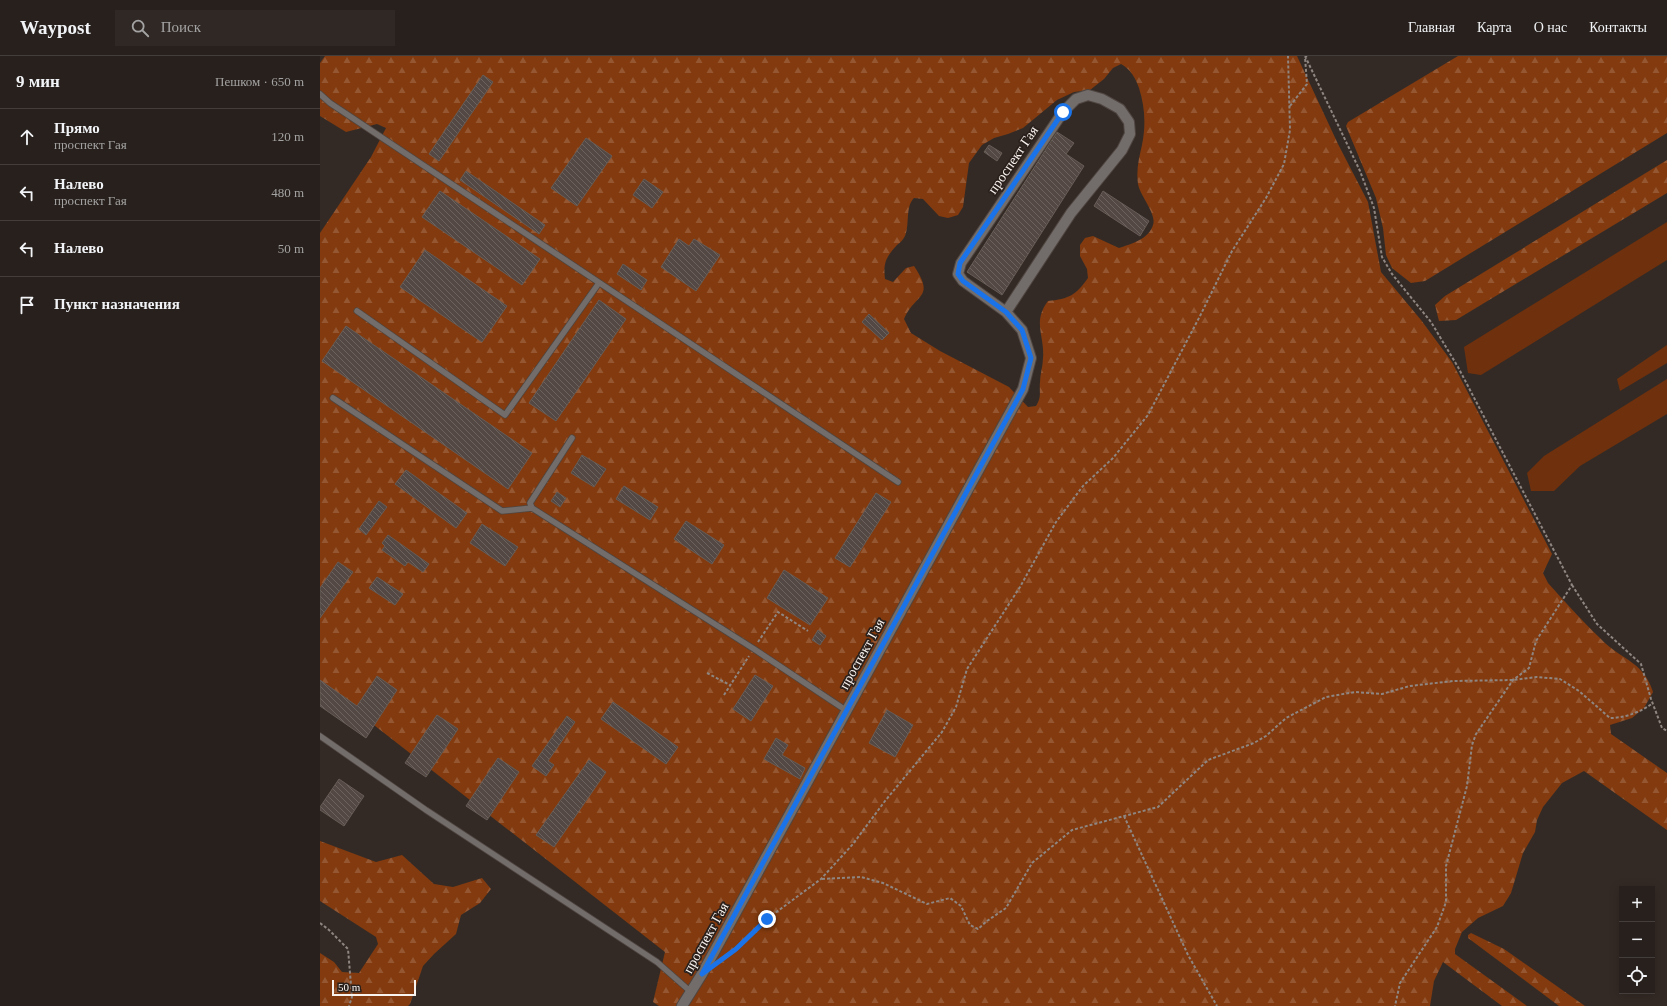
<!DOCTYPE html>
<html lang="ru">
<head>
<meta charset="utf-8">
<style>
  body { margin:0; font-family:Georgia,serif; background:#2f2825; color:#f1f3f6 }
  .controls { position:absolute; right:12px; bottom:12px; display:grid; overflow:hidden; border-radius:0px; box-shadow:0 2px 10px #0003 }
  .controls button { width:36px; height:36px; display:grid; place-items:center; padding:0; border:0; border-bottom:1px solid #433e3b; background:#27201c; color:#f1f3f6; font:20px sans-serif }
  .scale { position:absolute; left:12px; bottom:10px; width:84px; box-sizing:border-box; padding-left:4px; border:2px solid #f9f3ef; border-top:0; font-size:11px; line-height:14px; white-space:nowrap; color:#f9f3ef; -webkit-text-stroke:3px #2a201c; paint-order:stroke }
  .stop { position:absolute; width:12px; height:12px; margin:-9px; border:3px solid #1a73e8; border-radius:50%; background:#fff }
  .stop.end { background:#1a73e8; border-color:#fff; box-shadow:0 1px 4px #0008 }
  .list { margin:0; padding:0; list-style:none }
  h2 { display:flex; justify-content:space-between; align-items:center; height:52px; margin:0; padding:0 16px; font-size:17px }
  h2 small { font-size:13px; font-weight:400; color:#a4a3a3 }
  .list li { display:grid; grid-template-columns:26px 1fr auto; gap:12px; align-items:center; box-sizing:border-box; height:56px; padding:0 16px; border-top:1px solid #433e3b }
  .list b { display:block; font-size:15px; white-space:nowrap }
  .list p { margin:0; font-size:13px; white-space:nowrap; color:#a4a3a3 }
  .list em { font-size:13px; font-style:normal; color:#a4a3a3 }
  .icon { flex:none; width:22px; height:22px; fill:none; stroke:currentColor; stroke-width:2; stroke-linecap:round; stroke-linejoin:round }
  .map { position:relative; flex:none; width:1347px; height:950px; overflow:hidden }
  header { display:flex; align-items:center; gap:24px; box-sizing:border-box; height:56px; padding:0 20px; background:#27201c; border-bottom:1px solid #433e3b }
  header strong { font-size:19px }
  nav { display:flex; gap:22px; margin-inline-start:auto; font-size:14px }
  .search { width:280px; height:36px; background:#2f2825; display:flex; align-items:center; gap:10px; box-sizing:border-box; padding:0 14px; border-radius:0px; color:#a4a3a3; font-size:15px }
  main { display:flex }
  aside { flex:1; background:#27201c }
  .map>svg:first-child { display:block }
  .grass { fill:#6f310d }
  .forest { fill:url(#forest-firs); fill-rule:evenodd }
  .building { fill:url(#building-back-hatch); stroke:#675c56 }
  .lines { fill:none; stroke-linecap:round; stroke-linejoin:round }
  .service-casing { stroke:#504641; stroke-width:7 }
  .minor-casing { stroke:#504641; stroke-width:12 }
  .path { stroke:#8f8682; stroke-width:2; stroke-dasharray:3 2; stroke-linecap:butt }
  .service { stroke:#726d6b; stroke-width:5.5 }
  .minor { stroke:#726d6b; stroke-width:10 }
  .route { stroke:#1a73e8; stroke-width:5 }
  .labels { text-anchor:middle; dominant-baseline:central; stroke-width:3.5; stroke-linejoin:round; paint-order:stroke }
  .street-label { font-size:14px; fill:#f9f3ef; stroke:#2a201c }
</style>
</head>
<body>
<header>
<strong>Waypost</strong>
<div class="search"><svg class="icon" aria-label="search" viewBox="0 0 24 24"><circle cx="10" cy="10" r="6"/><path d="M15 15l6 6"/></svg>Поиск</div>
<nav><a>Главная</a><a>Карта</a><a>О нас</a><a>Контакты</a></nav>
</header>
<main>
<aside>
<h2>9 мин<small>Пешком · 650 m</small></h2>
<ul class="list">
<li><svg class="icon" aria-label="ahead" viewBox="0 0 24 24"><path d="M12 20V5M6 11l6-6 6 6"/></svg><div><b>Прямо</b><p>проспект Гая</p></div><em>120 m</em></li>
<li><svg class="icon" aria-label="left" viewBox="0 0 24 24"><path d="M17 20v-9H6M10 6l-5 5 5 5"/></svg><div><b>Налево</b><p>проспект Гая</p></div><em>480 m</em></li>
<li><svg class="icon" aria-label="left" viewBox="0 0 24 24"><path d="M17 20v-9H6M10 6l-5 5 5 5"/></svg><div><b>Налево</b></div><em>50 m</em></li>
<li><svg class="icon" aria-label="arrive" viewBox="0 0 24 24"><path d="M6 21V4h12l-3 4 3 4H6"/></svg><div><b>Пункт назначения</b></div></li>
</ul>
</aside>
<div class="map">
<svg width="1347" height="950" viewBox="0 0 1347 950">
  <defs>
    <pattern id="forest-firs" width="22" height="20" patternUnits="userSpaceOnUse"><rect width="22" height="20" fill="#823a0e"/><path d="M5 1l3.5 6h-7zM16 11l3.5 6h-7z" fill="#945731"/></pattern>
    <pattern id="building-back-hatch" width="6" height="6" patternUnits="userSpaceOnUse"><rect width="6" height="6" fill="#534843"/><path d="M-1 5l2 2M0 0l6 6M5-1l2 2" fill="none" stroke="#6c635e"/></pattern>
  </defs>
  <rect width="100%" height="100%" fill="#342a25"/>
  <path class="grass" d="M1347,166V204L1161,319L1148,317L1144,291Z
    M1347,289V307L1300,335L1297,323Z
    M1347,323V358L1260,410L1234,435H1211L1207,417L1224,400Z"/>
  <path class="forest" d="M5,0H977L1018,88L1048,146L1061,216L1101,264L1132,306L1232,498L1223,517L1228,527C1246,547 1265,568 1285,587C1305,605 1324,607 1333,636L1324,652L1312,662L1290,669L1291,678L1347,717V774L1264,715L1242,727L1223,751L1217,764L1215,776L1203,797L1191,837L1183,850L1158,862L1142,876L1135,893V898L1207,950H1182L1123,906L1114,925L1110,950H339L333,946L345,896L0,627V177L51,101L66,72L57,68L26,76L0,60V7ZM801,8C811,14 815,21 819,32C825,51 826,69 822,89C819,102 816,114 818,128C820,140 837,158 833,169C829,183 811,188 799,192L773,180L765,182L760,189V200L767,213L768,222C756,239 749,243 728,245C712,266 725,280 723,302C723,310 720,318 720,326C719,337 722,340 716,350L708,351L689,331L620,295L591,277L584,263C595,237 616,243 594,210L586,212L573,226L565,223C563,207 566,201 577,189C580,187 583,184 585,180C590,168 585,151 594,142L603,143L619,160L628,162L638,159L643,151L649,107L662,89L674,82L688,78L703,72L737,44L754,36L770,34L784,23L793,12Z
    M1138,0H1347V77L1105,225L1091,227L1072,212L1066,199L1063,172L1056,142L1026,70L1028,66Z
    M1347,104V137L1136,264L1119,265L1115,249L1125,240Z
    M0,785L56,806L82,799L114,828L133,831L162,822L171,833L160,847L141,859L136,878L114,898L103,910L90,948L88,950H0V897L14,906L22,916L39,917L58,888L56,881L0,845Z
    M1151,877L1184,893L1265,950H1239L1148,882V879Z"/>
  <path class="building" d="M163,19L173,26L119,105L109,98Z
    M737,76L754,87L746,98L764,110L682,239L647,216Z
    M266,82L292,100L257,150L231,132Z
    M669,89L682,97L677,105L664,96Z
    M146,115L225,169L219,178L140,124Z
    M324,123L343,136L332,152L313,139Z
    M120,135L220,203L202,229L102,161Z
    M783,135L829,165L820,180L774,150Z
    M359,183L369,190L374,183L400,199L376,235L341,211Z
    M105,194L187,250L162,286L80,231Z
    M303,208L327,224L321,234L297,218Z
    M279,244L306,263L236,365L209,347Z
    M549,258L569,277L562,284L542,266Z
    M26,270L212,397L188,433L2,305Z
    M262,399L286,413L274,431L251,417Z
    M86,414L147,457L136,472L75,428Z
    M304,430L338,451L330,464L296,443Z
    M237,436L246,442L240,451L231,445Z
    M556,437L571,446L530,511L515,502Z
    M59,445L67,451L46,479L39,473Z
    M366,465L404,489L392,508L354,483Z
    M162,468L198,491L185,510L150,487Z
    M68,479L109,508L103,516L88,506L85,510L62,494L65,490L62,487Z
    M18,506L33,516L0,562V532Z
    M464,514L508,542L490,569L447,542Z
    M57,521L83,538L75,549L49,532Z
    M498,574L506,580L500,589L492,584Z
    M435,619L453,630L431,665L413,653Z
    M57,620L77,634L46,682L0,650V624L37,650Z
    M293,646L358,691L346,708L281,663Z
    M567,654L593,669L575,701L549,687Z
    M117,659L138,673L106,721L85,707Z
    M247,660L255,666L228,705L234,709L226,720L212,710Z
    M456,682L468,689L462,699L485,712L480,723L444,703Z
    M178,702L199,716L167,764L146,750Z
    M269,704L286,716L234,791L216,779Z
    M19,723L44,740L24,770L0,754V751Z"/>
  <g class="lines">
    <g class="service-casing">
      <path id="service" d="M0,38L10,47L578,426
        M37,255L185,359L279,227
        M13,342L182,455L212,452L434,593L527,655
        M212,452L210,447L252,382
        M0,680L106,754L337,906L371,936"/>
    </g>
    <g class="minor-casing">
      <path id="minor" d="M362,950L382,918L703,333L711,302L702,274L686,256L643,225L638,218L641,207L743,56L756,43L768,39L782,43L800,53L809,66L810,78L802,94L751,157L686,256"/>
    </g>
    <path class="path" d="M985,0L1040,115L1054,152L1062,201L1072,218L1111,266L1138,311L1252,529L1216,585L1209,612L1193,624L1156,678L1152,689L1147,730L1126,810V846L1117,871L1080,927L1075,950
      M970,50L987,28L985,1L987,0
      M1252,529L1277,568L1321,608L1331,643L1342,672L1347,675
      M438,586L458,556L488,575
      M387,617L410,629
      M404,639L429,600
      M804,760L868,899L897,950
      M502,823L541,821L563,827L607,848L630,842L641,850L650,869L658,873L667,865L686,852L712,807L752,774L838,751L888,704L934,687L946,680L966,662L1006,641L1035,636L1062,638L1090,630L1133,625L1193,624L1217,621L1240,623L1259,635L1290,662C1305,662 1321,656 1333,647
      M0,867L9,874L28,893L32,941L29,950
      M403,902L416,893L447,863L501,823L533,788L565,745L622,676L636,651L647,613L700,531L736,466L763,430L793,402L828,359L880,260L912,195L946,142L964,108L970,74L968,0"/>
    <use href="#service" class="service"/>
    <use href="#minor" class="minor"/>
  </g>
  <g class="lines">
    <path class="route" d="M447,863L416,893L382,918L703,333L711,302L702,274L686,256L643,225L638,218L640,207L743,56"/>
  </g>
  <g class="labels">
    <g class="street-label">
      <text transform="translate(693 104) rotate(-56)">проспект Гая</text>
      <text transform="translate(542 598) rotate(-61)">проспект Гая</text>
      <text transform="translate(386 882) rotate(-61)">проспект Гая</text>
    </g>
  </g>
</svg>
<div class="controls">
<button>+</button>
<button>−</button>
<button><svg class="icon" aria-label="locate" viewBox="0 0 24 24"><circle cx="12" cy="12" r="6"/><path d="M12 2v4M12 18v4M2 12h4M18 12h4"/></svg></button>
</div>
<div class="scale">50 m</div>
<div class="stop" style="left:743px;top:56px"></div>
<div class="stop end" style="left:447px;top:863px"></div>
</div>
</main>
</body>
</html>
